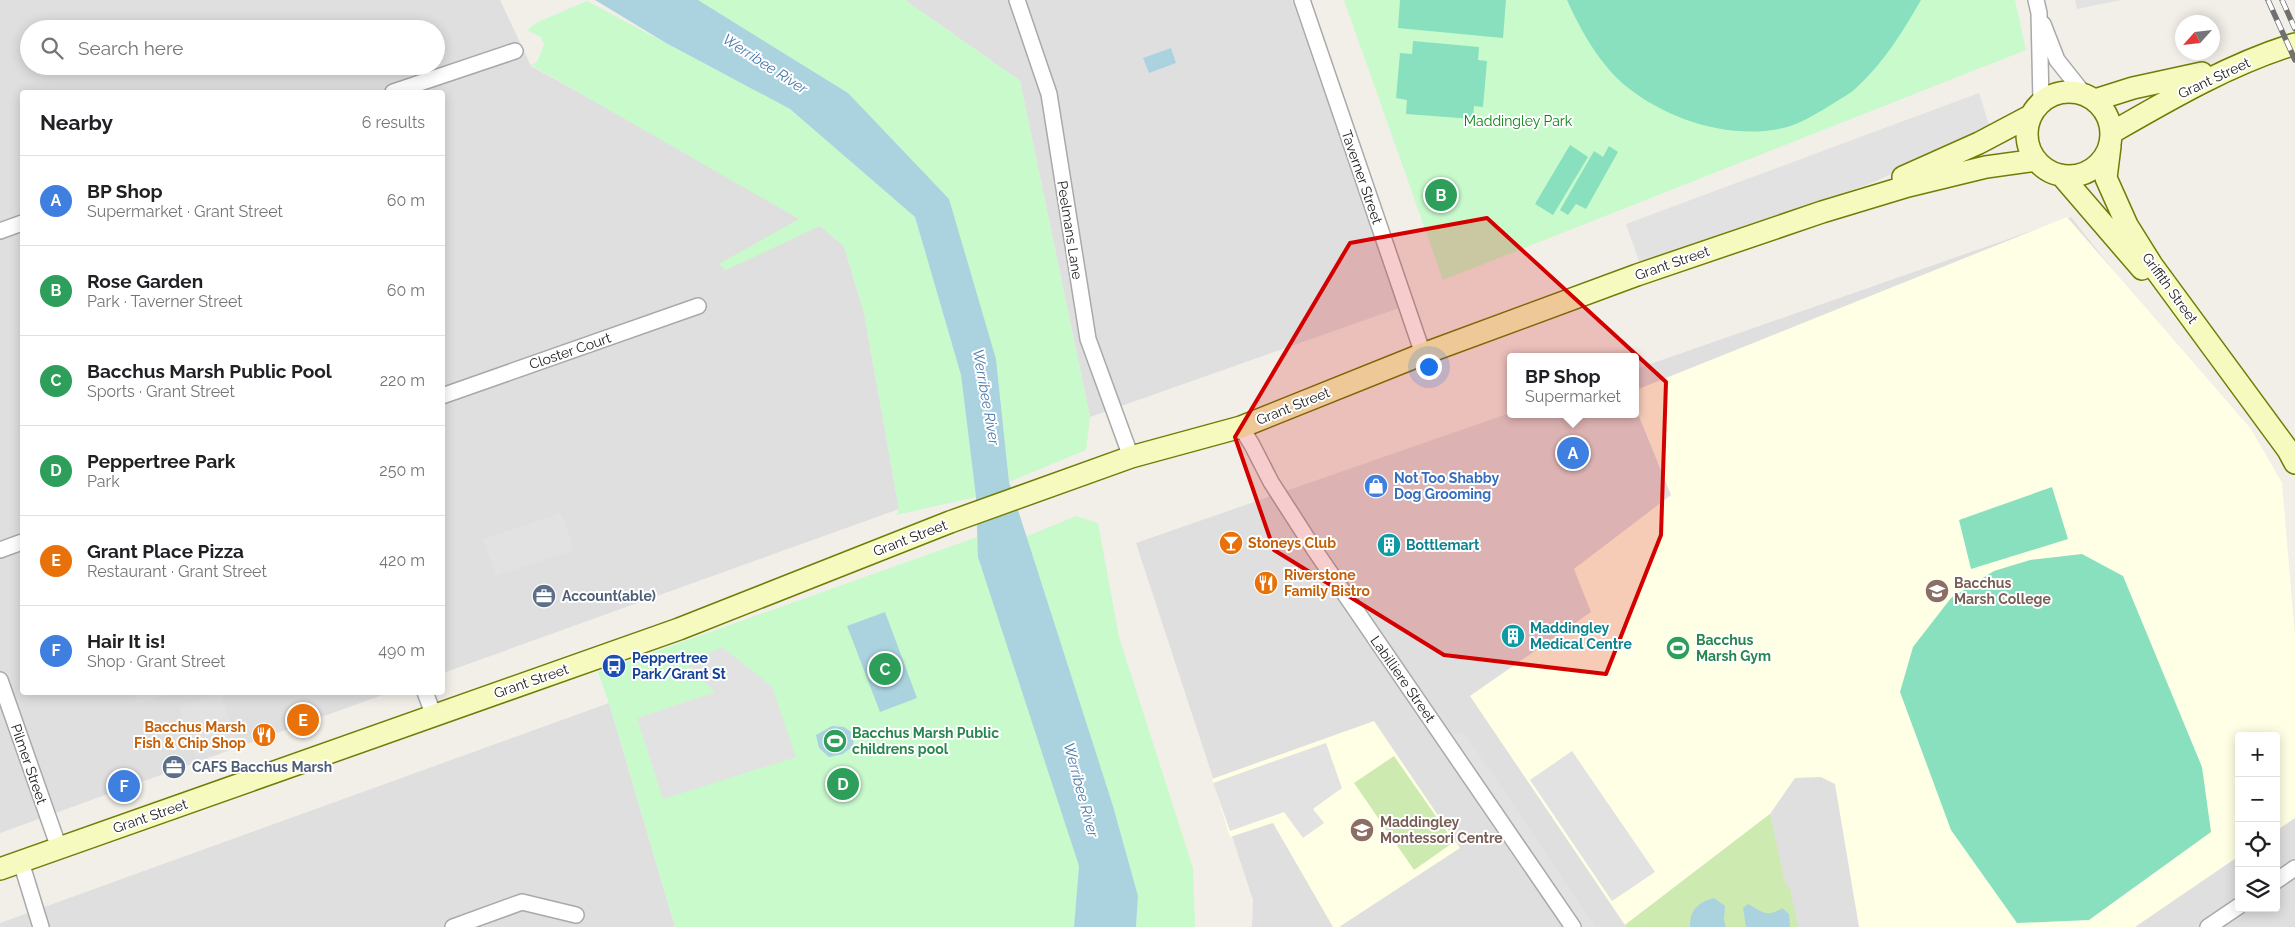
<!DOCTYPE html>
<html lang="en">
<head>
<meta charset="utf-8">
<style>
  body { margin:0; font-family:Raleway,sans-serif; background:#f2f2f2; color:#202124 }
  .controls { position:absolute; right:15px; bottom:15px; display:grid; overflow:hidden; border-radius:5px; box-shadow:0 2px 12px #0003 }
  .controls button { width:45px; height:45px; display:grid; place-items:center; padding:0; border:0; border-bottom:1px solid #e0e0e0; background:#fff; color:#202124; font:25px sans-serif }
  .compass { position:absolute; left:2175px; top:15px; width:45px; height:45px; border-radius:50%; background:#fff; box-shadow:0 2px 12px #0003; rotate:243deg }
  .you { position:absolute; left:1428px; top:366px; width:18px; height:18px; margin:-12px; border:4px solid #fff; border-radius:50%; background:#1a73e8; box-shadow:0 0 0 8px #1a73e833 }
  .badge { display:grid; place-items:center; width:32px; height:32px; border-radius:50%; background:#d40000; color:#fff; font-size:16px; font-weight:700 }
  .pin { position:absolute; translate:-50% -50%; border:2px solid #fff; box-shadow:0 1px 5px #0006 }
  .popup { position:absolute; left:1507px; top:353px; width:132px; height:65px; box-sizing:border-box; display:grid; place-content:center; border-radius:5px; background:#fff; filter:drop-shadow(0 1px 4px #0005); font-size:16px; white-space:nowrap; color:#757577 }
  .popup b { font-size:19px; color:#202124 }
  .popup::after { content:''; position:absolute; left:50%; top:100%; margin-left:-10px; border:10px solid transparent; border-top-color:#fff }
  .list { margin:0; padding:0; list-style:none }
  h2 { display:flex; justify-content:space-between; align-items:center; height:65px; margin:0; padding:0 20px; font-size:21px }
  h2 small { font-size:16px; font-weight:400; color:#757577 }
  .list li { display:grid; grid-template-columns:32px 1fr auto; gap:15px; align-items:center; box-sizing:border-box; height:90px; padding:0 20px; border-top:1px solid #e0e0e0 }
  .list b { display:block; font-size:19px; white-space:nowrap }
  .list p { margin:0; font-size:16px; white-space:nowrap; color:#757577 }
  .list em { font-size:16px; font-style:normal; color:#757577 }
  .icon { flex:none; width:28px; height:28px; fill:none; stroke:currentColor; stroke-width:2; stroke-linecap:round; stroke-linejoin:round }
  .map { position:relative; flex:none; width:2295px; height:927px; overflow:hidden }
  .search { position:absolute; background:#fff; box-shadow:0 2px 12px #0003; left:20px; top:20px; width:425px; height:55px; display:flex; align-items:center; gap:12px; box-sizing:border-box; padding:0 18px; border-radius:28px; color:#757577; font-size:19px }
  .panel { position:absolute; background:#fff; box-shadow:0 2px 12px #0003; left:20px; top:90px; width:425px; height:605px; border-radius:5px }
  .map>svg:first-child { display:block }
  .residential { fill:#e0dfdf; fill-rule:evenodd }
  .education { fill:#ffffe5 }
  .grass { fill:#cdebb0 }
  .park { fill:#c8facc }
  .pitch { fill:#88e0be }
  .parking { fill:#e2e2e2 }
  .water { fill:#aad3df }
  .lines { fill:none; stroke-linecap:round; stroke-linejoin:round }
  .street-casing { stroke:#a9a9a9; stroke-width:18 }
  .secondary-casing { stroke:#707d05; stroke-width:24 }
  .street { stroke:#fff; stroke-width:15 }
  .secondary { stroke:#f7fabf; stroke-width:21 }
  .rail-casing { stroke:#707070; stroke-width:5.5 }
  .rail { stroke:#fff; stroke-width:4; stroke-dasharray:11; stroke-linecap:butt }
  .marked { fill:#d40000; fill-opacity:0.2; stroke:#d40000; stroke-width:4; stroke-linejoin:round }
  .labels { text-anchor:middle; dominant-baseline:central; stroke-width:4; stroke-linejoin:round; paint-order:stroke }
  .street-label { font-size:14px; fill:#222; stroke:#fff }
  .park-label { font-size:14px; fill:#0c8416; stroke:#fff }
  .shop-label { font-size:14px; font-weight:bold; fill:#366cbe; stroke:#fff; text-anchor:start }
  .food-label { font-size:14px; font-weight:bold; fill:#c56008; stroke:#fff; text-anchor:start }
  .culture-label { font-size:14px; font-weight:bold; fill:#0d838f; stroke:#fff; text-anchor:start }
  .education-label { font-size:14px; font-weight:bold; fill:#785e54; stroke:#fff; text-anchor:start }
  .service-label { font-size:14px; font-weight:bold; fill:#4e5e75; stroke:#fff; text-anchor:start }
  .leisure-label { font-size:14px; font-weight:bold; fill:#27864d; stroke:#fff; text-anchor:start }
  .transit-label { font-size:14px; font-weight:bold; fill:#164399; stroke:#fff; text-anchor:start }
  .water-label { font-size:15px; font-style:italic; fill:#4a7aab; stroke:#fff }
</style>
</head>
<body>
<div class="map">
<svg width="2295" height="927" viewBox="0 0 2295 927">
  <rect width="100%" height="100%" fill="#f2efe9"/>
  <path class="residential" d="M0,0H500L531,66L820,226L844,246L864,313L899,509L443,673L442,92H22V692L388,693L0,833ZM29,29H436V66H29Z
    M905,0H1292L1399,308L1090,417L1020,81Z
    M2071,217L2277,477L2295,803V927H1252L1253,900L1136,543L1510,413V414H1636V369ZM2239,736H2276V908H2239Z
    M609,703L675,927H0V923Z"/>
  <path class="education" d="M2067,217L2251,429L2282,483L2295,636V818L2276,831V736H2239V856L2135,927H1859L1835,784L1821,777L1795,778L1770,814L1625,925L1470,696L1591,612L1574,569L1671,495L1636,409V390Z
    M1374,721L1460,848L1339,927H1333L1273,823L1230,837L1212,779Z"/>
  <path class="grass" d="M1394,756L1454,842L1414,870L1354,783Z
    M1770,814L1785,883L1790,888L1798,927H1627L1625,925Z"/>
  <path class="park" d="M698,0H905L1020,81L1090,417L1086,450L1009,482L996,359L848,93Z
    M1344,0H2015L2026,50L1443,280Z
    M587,1L790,109L915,217L961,375L976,497L896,515L899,509L864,313L844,246L820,226L726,270L719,264L799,219L531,65L537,62L544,45L541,37L527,30L538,22Z
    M1076,516L1098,523L1119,637L1193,868L1195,927H1136L1138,896L1113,806L1025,537Z
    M977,537L1079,866L1074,927H675L609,703L598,672Z"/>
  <path class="pitch" d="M1400,0H1506L1503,38L1398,28Z
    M1567,0H1921C1903,31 1883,64 1856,88C1850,94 1841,98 1834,103C1819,112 1801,124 1783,128C1731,140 1668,120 1627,87C1600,65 1581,31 1567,0Z
    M1413,41L1479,47L1478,60L1487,61L1483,107L1474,106L1473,119L1406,114L1407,100L1396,98L1400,53L1412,54Z
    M1570,145L1588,157L1553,215L1535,204Z
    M1609,146L1618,152L1586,209L1576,204L1568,215L1560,210L1594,151L1603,157Z
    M2052,487L2068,539L1971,569L1959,520Z
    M2082,554L2123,576L2202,767L2211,832L2089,920L2017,923L1951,830L1900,692L1913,647L1951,598L1994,571L2030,560Z"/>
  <path class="parking" d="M2075,0H2121L2077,9Z
    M1979,93L1990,128L1874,182L1640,264L1626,224Z
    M561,513L574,550L496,576L483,539Z
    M722,647L772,687L796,757L663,799L637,718L715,692L686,663Z
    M133,693H169L138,704Z
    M220,693L237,742L196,756L179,707Z
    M1446,731L1465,734L1596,927H1581Z
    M1326,743L1342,788L1313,809L1324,823L1303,838L1284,812L1230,831L1213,783Z
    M1572,751L1655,872L1612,901L1530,780Z"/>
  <path class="water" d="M595,0H698L848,93L949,199L996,359L1009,482L1113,806L1138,896L1136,927H1074L1079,866L978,557L976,497L961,375L915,217L790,109L666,43Z
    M1171,48L1176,63L1149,73L1143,58Z
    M885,612L917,698L880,712L847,626Z
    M832,726L844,727L854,734L853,746L843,754L829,757L819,748L816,735Z
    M1714,898L1725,906L1724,920L1726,927H1690C1689,911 1698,902 1714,898Z
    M1748,904C1762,912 1768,918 1782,908L1789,914L1790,927H1746L1743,908Z"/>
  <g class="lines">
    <g class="street-casing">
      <path id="street" d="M1017,0L1049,94L1088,339L1131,457
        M1302,0L1423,354
        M2036,0L2039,13L2041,101
        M2043,24L2057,60L2084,94
        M393,92L515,51
        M0,231L22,223
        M442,396L698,306
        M1241,427L1252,445L1271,482L1314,549L1573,927
        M0,550L22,542
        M0,680L59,848
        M425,692L434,716
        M21,862L41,927
        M2276,881L2295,868
        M453,927L522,902L576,915
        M2208,927L2239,906"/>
    </g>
    <g class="secondary-casing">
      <path id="secondary" d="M2027 134a42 42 0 1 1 84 0a42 42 0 1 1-84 0Z
        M2095,100L2133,88L2202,73
        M2111,133C2170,99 2230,64 2295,44
        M2110,146L2106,178L2127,225L2152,265L2288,450L2295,463
        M2061,175L2142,269
        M1903,177L1979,143L2030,116
        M0,869L679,629L950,522L1131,457L1241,427L1423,354L1637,275L1822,212L1908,186L1986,167L2036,160"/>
    </g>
    <use href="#street" class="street"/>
    <use href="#secondary" class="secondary"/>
    <g class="rail-casing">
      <path id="rail" d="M2268,0L2295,60
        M2282,0L2295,29"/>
    </g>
    <use href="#rail" class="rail"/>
  </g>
  <path class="marked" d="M1487,218L1666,382L1661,535L1606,674L1444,655L1274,550L1235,437L1350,243Z"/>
  <defs>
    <g id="shop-disc" transform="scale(1.25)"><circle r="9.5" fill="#3f7fe0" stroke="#fff"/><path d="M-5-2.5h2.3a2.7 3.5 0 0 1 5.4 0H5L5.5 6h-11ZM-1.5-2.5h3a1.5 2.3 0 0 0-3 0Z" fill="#fff"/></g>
    <g id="bar-disc" transform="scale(1.25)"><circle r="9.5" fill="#e8710a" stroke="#fff"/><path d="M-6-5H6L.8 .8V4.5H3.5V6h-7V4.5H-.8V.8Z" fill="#fff"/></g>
    <g id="building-disc" transform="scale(1.25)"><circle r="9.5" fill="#0f9aa8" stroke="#fff"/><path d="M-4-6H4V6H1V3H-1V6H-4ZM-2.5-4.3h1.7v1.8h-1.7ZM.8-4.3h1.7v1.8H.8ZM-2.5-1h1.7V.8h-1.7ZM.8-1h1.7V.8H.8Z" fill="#fff"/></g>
    <g id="restaurant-disc" transform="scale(1.25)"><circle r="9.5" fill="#e8710a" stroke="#fff"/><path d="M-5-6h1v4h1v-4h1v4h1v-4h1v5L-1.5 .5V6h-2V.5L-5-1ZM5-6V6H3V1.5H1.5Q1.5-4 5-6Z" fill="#fff"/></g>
    <g id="school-disc" transform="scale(1.25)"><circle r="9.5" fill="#8d6e63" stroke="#fff"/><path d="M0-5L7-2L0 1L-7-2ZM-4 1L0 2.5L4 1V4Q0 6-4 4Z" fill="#fff"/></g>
    <g id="office-disc" transform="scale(1.25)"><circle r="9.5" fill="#5c6f8a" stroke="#fff"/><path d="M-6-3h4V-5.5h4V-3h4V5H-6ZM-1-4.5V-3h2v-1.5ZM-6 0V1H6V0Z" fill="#fff"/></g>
    <g id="stadium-disc" transform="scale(1.25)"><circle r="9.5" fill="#2e9e5b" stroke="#fff"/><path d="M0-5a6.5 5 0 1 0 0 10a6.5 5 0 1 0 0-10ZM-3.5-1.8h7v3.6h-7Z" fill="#fff"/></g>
    <g id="bus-disc" transform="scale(1.25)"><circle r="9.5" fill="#1a4fb4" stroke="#fff"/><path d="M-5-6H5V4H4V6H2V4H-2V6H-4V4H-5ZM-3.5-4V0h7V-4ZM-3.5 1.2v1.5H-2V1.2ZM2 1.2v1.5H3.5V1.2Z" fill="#fff"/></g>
  </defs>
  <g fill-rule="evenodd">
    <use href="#shop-disc" x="1376" y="486"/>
    <use href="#bar-disc" x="1231" y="543"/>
    <use href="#building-disc" x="1389" y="545"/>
    <use href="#restaurant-disc" x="1266" y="583"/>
    <use href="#school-disc" x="1937" y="591"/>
    <use href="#office-disc" x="544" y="596"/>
    <use href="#building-disc" x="1513" y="636"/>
    <use href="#stadium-disc" x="1678" y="648"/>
    <use href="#bus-disc" x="614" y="666"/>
    <use href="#restaurant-disc" x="264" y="735"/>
    <use href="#stadium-disc" x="835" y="741"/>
    <use href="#office-disc" x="174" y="767"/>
    <use href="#school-disc" x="1362" y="830"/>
  </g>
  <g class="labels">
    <g class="street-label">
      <text transform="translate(2214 78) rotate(-25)">Grant Street</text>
      <text transform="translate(1362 177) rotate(71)">Taverner Street</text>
      <text transform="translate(1070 230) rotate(81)">Peelmans Lane</text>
      <text transform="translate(1672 263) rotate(-19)">Grant Street</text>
      <text transform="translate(2170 288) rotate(54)">Griffith Street</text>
      <text transform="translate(570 351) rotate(-19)">Closter Court</text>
      <text transform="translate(1293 406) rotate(-22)">Grant Street</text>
      <text transform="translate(910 538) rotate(-21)">Grant Street</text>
      <text transform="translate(1403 679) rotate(55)">Labilliere Street</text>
      <text transform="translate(531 681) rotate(-19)">Grant Street</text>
      <text transform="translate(29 764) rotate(71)">Pilmer Street</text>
      <text transform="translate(150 816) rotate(-19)">Grant Street</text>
    </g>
    <g class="park-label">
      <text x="1518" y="121">Maddingley Park</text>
    </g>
    <g class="shop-label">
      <text x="1394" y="478">Not Too Shabby<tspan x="1394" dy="16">Dog Grooming</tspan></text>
    </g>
    <g class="food-label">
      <text x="1248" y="543">Stoneys Club</text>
      <text x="1284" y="575">Riverstone<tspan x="1284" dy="16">Family Bistro</tspan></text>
      <text x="246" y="727" text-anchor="end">Bacchus Marsh<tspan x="246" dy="16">Fish &amp; Chip Shop</tspan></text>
    </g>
    <g class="culture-label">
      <text x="1406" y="545">Bottlemart</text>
      <text x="1530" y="628">Maddingley<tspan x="1530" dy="16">Medical Centre</tspan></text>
    </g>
    <g class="education-label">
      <text x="1954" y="583">Bacchus<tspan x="1954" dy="16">Marsh College</tspan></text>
      <text x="1380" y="822">Maddingley<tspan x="1380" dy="16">Montessori Centre</tspan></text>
    </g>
    <g class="service-label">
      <text x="562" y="596">Account(able)</text>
      <text x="192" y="767">CAFS Bacchus Marsh</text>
    </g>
    <g class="leisure-label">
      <text x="1696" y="640">Bacchus<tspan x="1696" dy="16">Marsh Gym</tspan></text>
      <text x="852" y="733">Bacchus Marsh Public<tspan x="852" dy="16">childrens pool</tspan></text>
    </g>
    <g class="transit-label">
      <text x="632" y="658">Peppertree<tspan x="632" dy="16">Park/Grant St</tspan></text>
    </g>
    <g class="water-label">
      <text transform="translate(765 64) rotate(33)">Werribee River</text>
      <text transform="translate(986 397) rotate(80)">Werribee River</text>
      <text transform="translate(1081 790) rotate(75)">Werribee River</text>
    </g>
  </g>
</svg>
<div class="controls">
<button>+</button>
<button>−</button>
<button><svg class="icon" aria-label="locate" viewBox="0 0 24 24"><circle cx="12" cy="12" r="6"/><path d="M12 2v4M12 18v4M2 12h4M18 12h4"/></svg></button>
<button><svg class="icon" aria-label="layers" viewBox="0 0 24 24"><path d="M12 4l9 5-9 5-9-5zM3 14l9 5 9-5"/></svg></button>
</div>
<svg class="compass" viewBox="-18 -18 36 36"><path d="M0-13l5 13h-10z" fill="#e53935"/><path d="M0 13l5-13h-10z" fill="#757577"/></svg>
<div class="you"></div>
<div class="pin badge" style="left:1573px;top:453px;background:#3f7fe0">A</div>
<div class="popup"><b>BP Shop</b>Supermarket</div>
<div class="pin badge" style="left:1441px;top:195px;background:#2e9e5b">B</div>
<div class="pin badge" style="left:885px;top:669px;background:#2e9e5b">C</div>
<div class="pin badge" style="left:843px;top:784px;background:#2e9e5b">D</div>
<div class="pin badge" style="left:303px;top:720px;background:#e8710a">E</div>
<div class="pin badge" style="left:124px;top:786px;background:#3f7fe0">F</div>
<div class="search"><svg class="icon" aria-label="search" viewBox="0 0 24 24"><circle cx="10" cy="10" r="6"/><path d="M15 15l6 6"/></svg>Search here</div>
<section class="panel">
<h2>Nearby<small>6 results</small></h2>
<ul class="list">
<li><span class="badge" style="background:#3f7fe0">A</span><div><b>BP Shop</b><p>Supermarket · Grant Street</p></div><em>60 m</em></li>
<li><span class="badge" style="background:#2e9e5b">B</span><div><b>Rose Garden</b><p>Park · Taverner Street</p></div><em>60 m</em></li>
<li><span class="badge" style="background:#2e9e5b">C</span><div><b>Bacchus Marsh Public Pool</b><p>Sports · Grant Street</p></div><em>220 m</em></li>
<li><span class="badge" style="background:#2e9e5b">D</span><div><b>Peppertree Park</b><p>Park</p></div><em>250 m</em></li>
<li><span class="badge" style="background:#e8710a">E</span><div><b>Grant Place Pizza</b><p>Restaurant · Grant Street</p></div><em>420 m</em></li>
<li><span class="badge" style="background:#3f7fe0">F</span><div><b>Hair It is!</b><p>Shop · Grant Street</p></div><em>490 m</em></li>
</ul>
</section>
</div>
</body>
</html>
